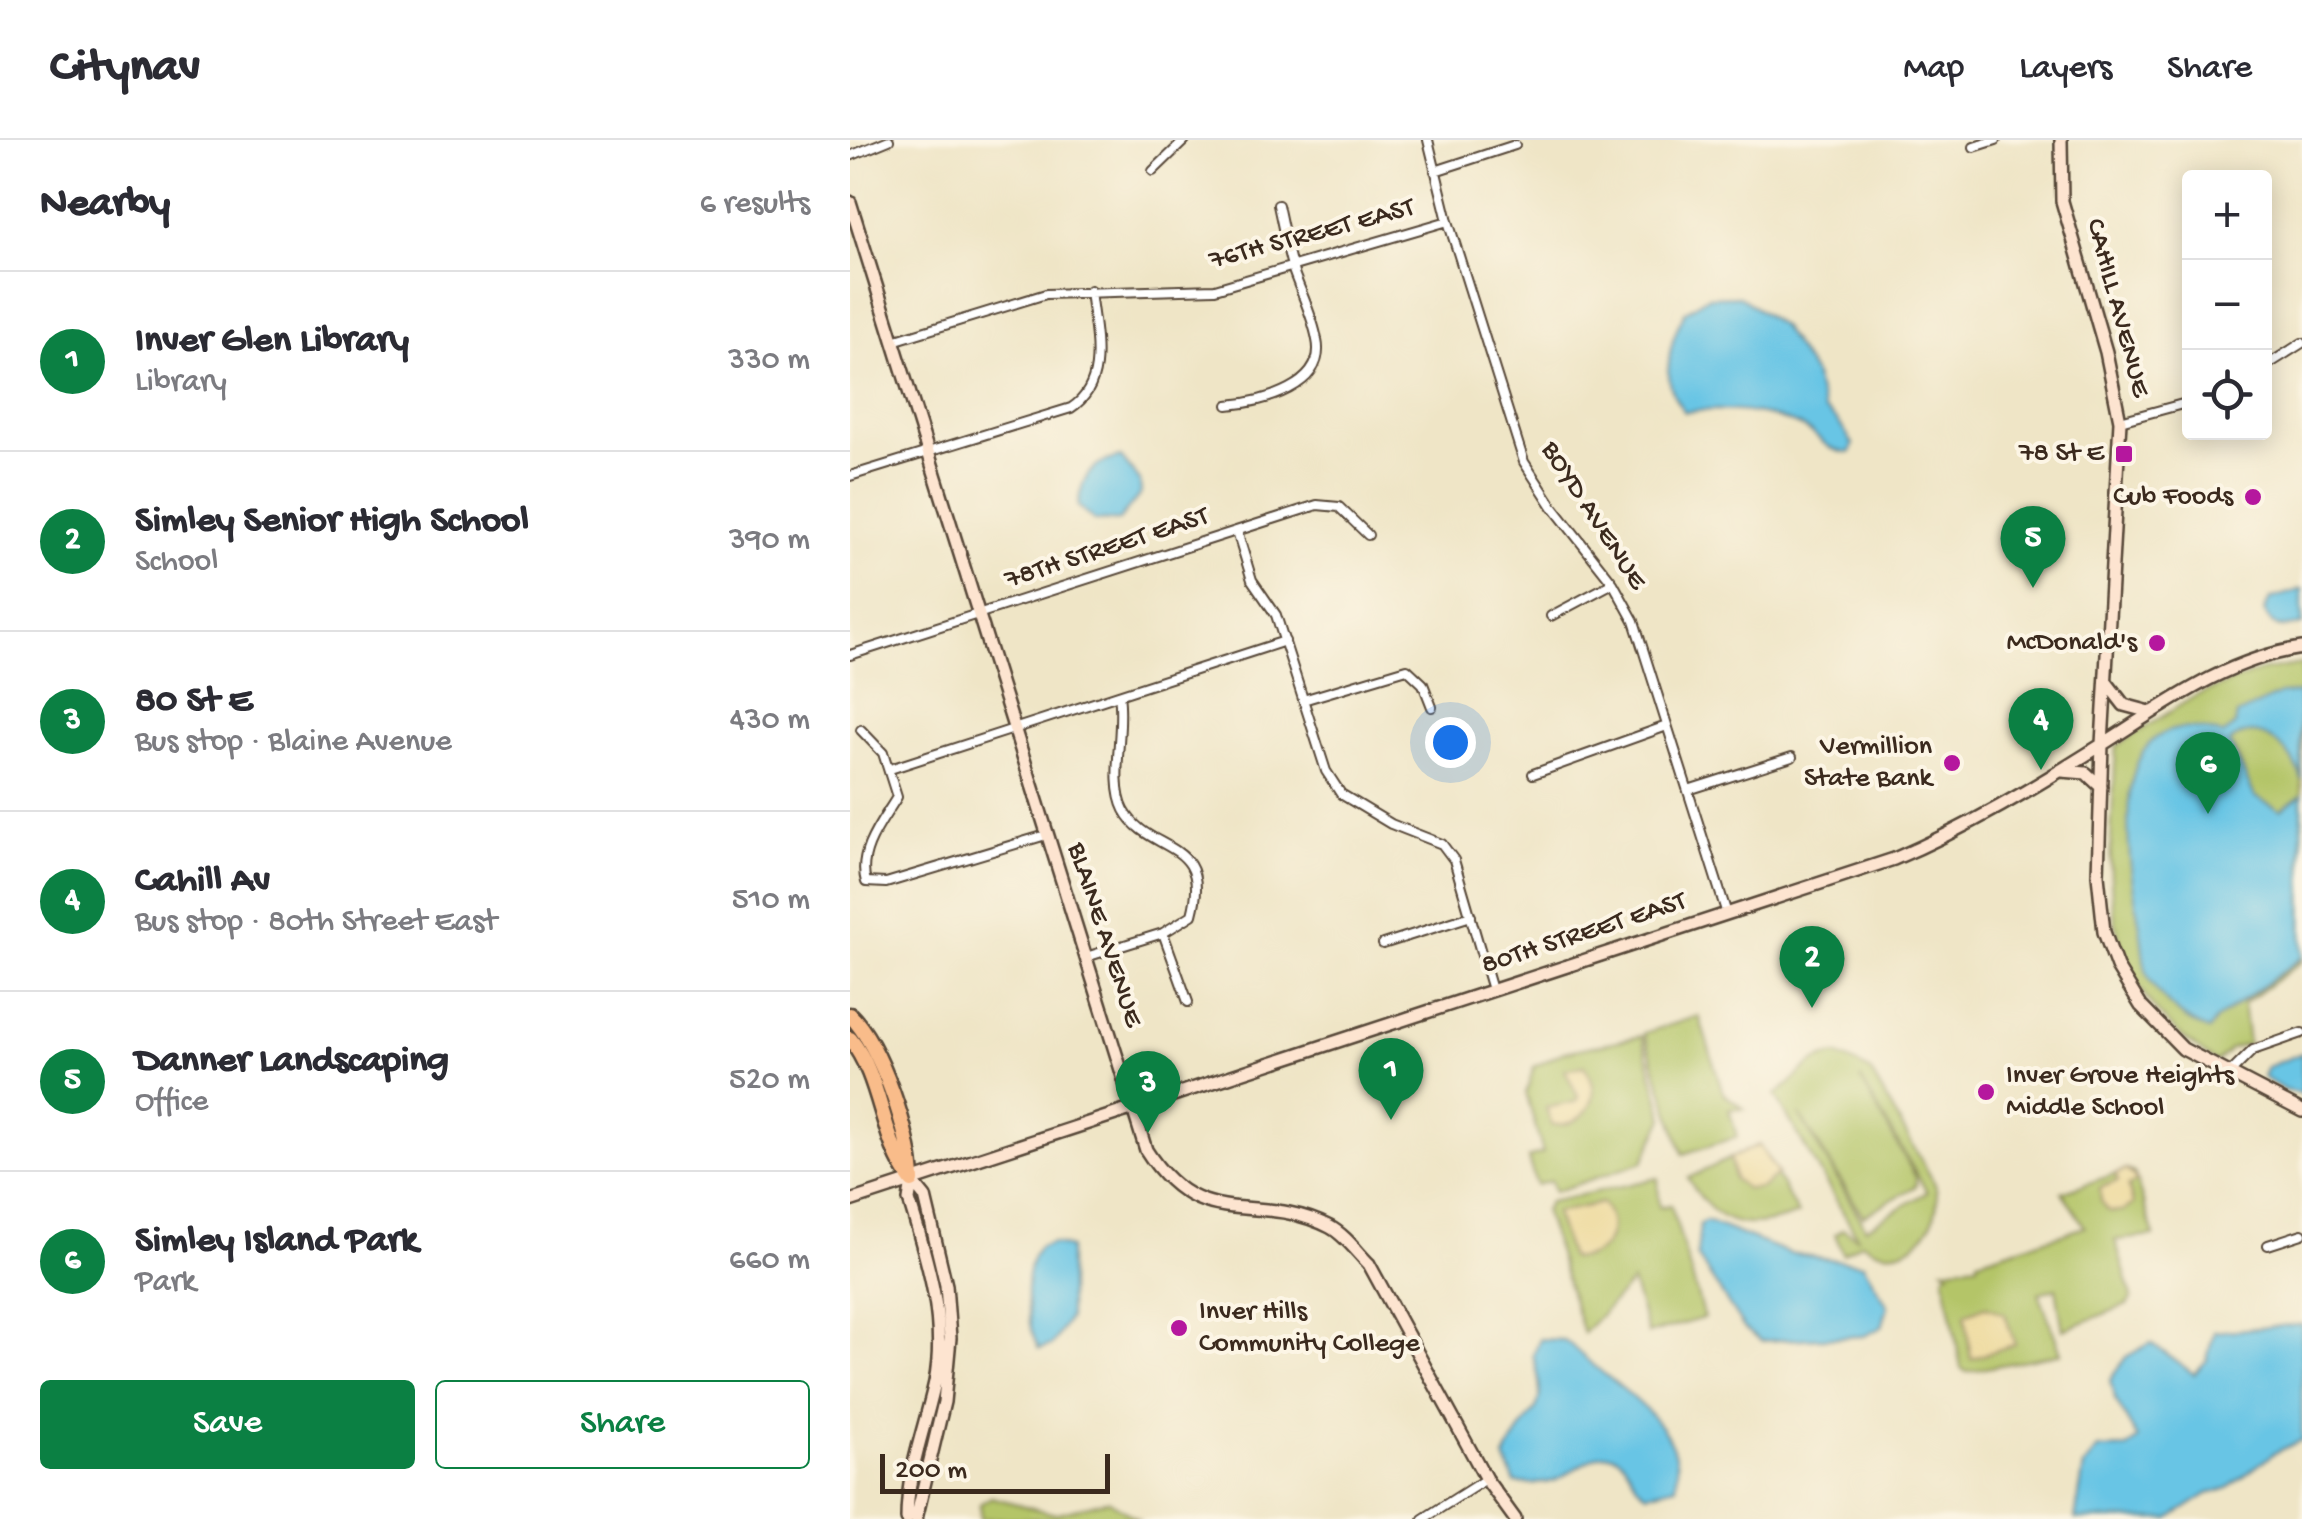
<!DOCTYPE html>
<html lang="en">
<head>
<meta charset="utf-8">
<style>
  body { margin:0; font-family:"Gochi Hand",sans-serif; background:#f2f2f3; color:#2b2b33 }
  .controls { position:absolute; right:30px; top:30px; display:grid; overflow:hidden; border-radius:10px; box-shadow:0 5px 25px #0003 }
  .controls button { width:90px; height:90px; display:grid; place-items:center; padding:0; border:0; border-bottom:2px solid #e1e1e2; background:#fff; color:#2b2b33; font:50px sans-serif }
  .scale { position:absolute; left:30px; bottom:25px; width:230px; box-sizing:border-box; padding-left:10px; border:5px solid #3b2a1e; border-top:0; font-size:28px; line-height:35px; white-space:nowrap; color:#3b2a1e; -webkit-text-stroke:8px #fcf5e5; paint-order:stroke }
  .you { position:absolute; left:600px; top:602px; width:35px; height:35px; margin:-25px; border:8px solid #fff; border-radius:50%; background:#1a73e8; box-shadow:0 0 0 15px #1a73e833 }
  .badge { display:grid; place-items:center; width:65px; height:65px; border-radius:50%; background:#0b8043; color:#fff; font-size:32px; font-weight:700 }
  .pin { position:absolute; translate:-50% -82px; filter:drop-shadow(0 2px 5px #0008) }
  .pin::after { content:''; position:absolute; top:52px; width:35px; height:30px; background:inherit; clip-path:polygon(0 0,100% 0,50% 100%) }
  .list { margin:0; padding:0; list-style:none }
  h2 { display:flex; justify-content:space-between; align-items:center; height:130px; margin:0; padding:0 40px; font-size:42px }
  h2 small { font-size:32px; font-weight:400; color:#7c7c81 }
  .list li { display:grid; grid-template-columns:65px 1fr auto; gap:30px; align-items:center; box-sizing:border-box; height:180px; padding:0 40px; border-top:2px solid #e1e1e2 }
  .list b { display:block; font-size:38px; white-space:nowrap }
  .list p { margin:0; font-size:32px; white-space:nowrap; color:#7c7c81 }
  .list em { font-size:32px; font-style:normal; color:#7c7c81 }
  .actions { display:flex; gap:20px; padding:30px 40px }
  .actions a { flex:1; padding:22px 0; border:2px solid #0b8043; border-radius:10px; text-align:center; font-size:35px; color:#0b8043 }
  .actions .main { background:#0b8043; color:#fff }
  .icon { flex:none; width:55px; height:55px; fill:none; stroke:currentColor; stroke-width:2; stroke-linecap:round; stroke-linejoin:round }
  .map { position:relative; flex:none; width:1452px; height:1379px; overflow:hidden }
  header { display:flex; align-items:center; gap:60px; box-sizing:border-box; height:140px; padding:0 50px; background:#fff; border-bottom:2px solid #e1e1e2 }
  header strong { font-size:48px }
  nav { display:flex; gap:55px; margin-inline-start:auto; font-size:35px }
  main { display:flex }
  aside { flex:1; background:#fff }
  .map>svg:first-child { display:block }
  .green { fill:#b4c568; stroke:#787843; stroke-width:2.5; fill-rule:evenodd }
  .sand { fill:#eeda9e; stroke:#94825e; stroke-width:2.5 }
  .water { fill:#67c5e5; stroke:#517882; stroke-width:2.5 }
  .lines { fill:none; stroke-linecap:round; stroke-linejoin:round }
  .street-casing { stroke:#564637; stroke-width:12 }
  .secondary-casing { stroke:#564637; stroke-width:16 }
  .highway-casing { stroke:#564637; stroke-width:19 }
  .street { stroke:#fff; stroke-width:8 }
  .secondary { stroke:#fde4d0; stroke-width:11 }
  .highway { stroke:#f9bc8a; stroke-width:14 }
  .poi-dot { fill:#b5179e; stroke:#fcf5e5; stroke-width:4 }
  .labels { text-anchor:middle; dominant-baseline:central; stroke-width:8; stroke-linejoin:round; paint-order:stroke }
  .street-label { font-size:28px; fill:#3b2a1e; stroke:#fcf5e5 }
  .poi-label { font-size:28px; fill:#3b2a1e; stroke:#fcf5e5; text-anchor:end }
</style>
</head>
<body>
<header>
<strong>Citynav</strong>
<nav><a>Map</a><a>Layers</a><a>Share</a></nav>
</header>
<main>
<aside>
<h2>Nearby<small>6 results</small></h2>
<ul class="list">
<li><span class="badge">1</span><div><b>Inver Glen Library</b><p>Library</p></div><em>330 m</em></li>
<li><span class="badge">2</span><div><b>Simley Senior High School</b><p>School</p></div><em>390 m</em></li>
<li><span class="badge">3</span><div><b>80 St E</b><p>Bus stop · Blaine Avenue</p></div><em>430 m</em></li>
<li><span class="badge">4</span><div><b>Cahill Av</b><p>Bus stop · 80th Street East</p></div><em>510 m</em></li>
<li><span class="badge">5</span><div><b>Danner Landscaping</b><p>Office</p></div><em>520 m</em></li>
<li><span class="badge">6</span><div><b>Simley Island Park</b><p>Park</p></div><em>660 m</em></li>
</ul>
<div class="actions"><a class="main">Save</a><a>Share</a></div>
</aside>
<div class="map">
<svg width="1452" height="1379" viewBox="0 0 1452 1379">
  <rect width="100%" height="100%" fill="#fcf5e5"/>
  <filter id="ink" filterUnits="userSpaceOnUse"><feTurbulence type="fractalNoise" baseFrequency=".01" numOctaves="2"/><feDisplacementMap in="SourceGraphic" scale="20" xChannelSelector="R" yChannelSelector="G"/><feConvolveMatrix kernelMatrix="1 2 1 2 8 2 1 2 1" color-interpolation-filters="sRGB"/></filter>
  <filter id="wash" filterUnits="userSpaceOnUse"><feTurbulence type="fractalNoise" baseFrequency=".0048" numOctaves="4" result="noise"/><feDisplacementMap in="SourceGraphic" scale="40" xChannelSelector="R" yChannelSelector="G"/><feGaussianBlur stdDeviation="2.25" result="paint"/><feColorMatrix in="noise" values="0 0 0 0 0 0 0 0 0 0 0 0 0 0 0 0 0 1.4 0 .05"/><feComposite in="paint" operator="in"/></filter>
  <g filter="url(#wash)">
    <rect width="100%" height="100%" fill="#efe5c6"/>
    <path class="green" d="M1452,524V821L1393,864L1398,904L1380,909L1367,922C1237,840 1260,738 1266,606L1345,556L1410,531Z
      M849,876L873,953L894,969H879L887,997L833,1014L794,893Z
      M792,896L814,978L793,1022L704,1052L701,1041L686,1045L678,1018L693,1013L676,953L684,927L714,912Z
      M987,915L1020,931L1085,1044C1097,1086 1053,1134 1012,1102L993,1114L985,1094L993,1089L1008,1098L925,955C950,940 955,918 987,915ZM1010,938L1077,1052L1016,1088L949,974L1013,1076L1066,1046V1038Z
      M909,1005L948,1074C897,1093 866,1088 838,1038Z
      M1277,1030L1284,1033L1304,1096L1265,1100L1282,1157L1277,1165L1213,1190L1206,1148L1189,1153L1211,1213L1116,1232L1111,1228L1094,1134L1100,1132L1094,1128L1128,1124V1120L1235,1087L1212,1052Z
      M808,1038L809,1067L821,1065L854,1178L798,1194L782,1142L733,1193L694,1070L699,1062Z
      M141,1357L205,1374L258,1360L287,1379H130V1364Z"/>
    <path class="sand" d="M734,926C756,955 737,986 702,985L696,968L725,962L728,957L715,930Z
      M909,1005L928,1034L911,1048L897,1049L884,1039L880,1018Z
      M1277,1030L1287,1041L1278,1046L1283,1064L1272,1072L1259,1071L1251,1061L1250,1048L1268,1041L1265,1034Z
      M752,1063C773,1089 753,1123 720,1118L705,1073Z
      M1135,1166L1155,1174L1165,1204L1121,1219L1115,1174Z"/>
    <path class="water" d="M889,156L931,186L963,233L974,270L987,280L1003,304L1001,312C978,315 971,296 952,287C919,271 872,267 835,272C809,244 818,203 835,172L857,157Z
      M271,317L290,341L291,353L269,380L245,381L228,366C232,336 241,323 271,317Z
      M1452,449V485C1432,488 1423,491 1414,471L1420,459Z
      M1449,553L1452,640C1444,612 1407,575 1380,603L1405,657L1431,670L1452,655V817L1366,880L1359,890C1336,883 1314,863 1301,842C1292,828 1293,799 1289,782C1277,713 1251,554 1373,595L1385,585L1387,575L1430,554Z
      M1452,913V954L1434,950L1413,937L1417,927Z
      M856,1081L939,1113L1013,1124L1038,1166L1032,1187L1014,1196L911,1201L894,1188L847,1116L850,1084Z
      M202,1103L219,1108V1178L202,1205L189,1209C175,1185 171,1128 189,1107Z
      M1452,1184V1300L1424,1313L1378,1348L1358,1354L1319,1379H1225L1234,1326L1248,1309L1278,1308L1288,1299L1265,1259L1260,1240L1276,1217L1301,1203L1344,1234L1357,1220L1364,1192Z
      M690,1199L712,1200L721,1205C760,1246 838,1280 826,1346L797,1353C781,1344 782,1326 768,1317C749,1305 721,1335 704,1341C690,1345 679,1344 665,1343L655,1318C678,1263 702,1280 683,1215Z"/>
  </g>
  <g filter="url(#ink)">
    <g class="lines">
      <g class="street-casing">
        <path id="street" d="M578,0L598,81L674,322L703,367L763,443L784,481L877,774
          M1124,7L1146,0
          M0,16L39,0
          M303,31L335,0
          M585,31L665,5
          M43,201L196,154L365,149L598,81
          M1414,227L1452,203
          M378,265C412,262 477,246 467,200C463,177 452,155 444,133C437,111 433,87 428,65
          M1270,281L1340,262
          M0,336L221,268C260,243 244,191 240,150
          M387,391L402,440L426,475L476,631L491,654L541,684L592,704L604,720L642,850
          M701,476L763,443
          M0,515L467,365L489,367L518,395
          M453,560L557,529L573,544L582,567
          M11,590L33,613L47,657C32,682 7,712 16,742L36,743L196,695
          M40,629L435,501
          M683,634L814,587
          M838,650L942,617
          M313,793L338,862
          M533,804L621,776
          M236,817L313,793L342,775C363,697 298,715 274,670C259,641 275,590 269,555
          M1378,935L1403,910L1452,893
          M1418,1105L1452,1094
          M573,1379L636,1339"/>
      </g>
      <g class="secondary-casing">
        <path id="secondary" d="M1211,0L1212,61L1256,212L1270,281L1252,604L1248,735L1254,792L1267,827L1291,866L1333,909L1452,971
          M0,62L296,1010C351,1097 407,1049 480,1087C495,1095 507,1112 519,1124L636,1339L665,1379
          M1257,543L1274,565L1300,572
          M1212,631L1236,633L1251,647
          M62,1041L75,1057L96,1145L100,1198L94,1262L66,1379
          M0,1061L1044,719C1117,688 1185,647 1253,604C1316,564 1376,519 1452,508
          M57,1379C57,1332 75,1288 85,1242C97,1180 77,1119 59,1060L62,1041"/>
      </g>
      <g class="highway-casing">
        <path id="highway" d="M0,875C32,907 61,996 62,1041
          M0,899C33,940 30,999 62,1041"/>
      </g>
      <use href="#street" class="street"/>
      <use href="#secondary" class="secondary"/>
      <use href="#highway" class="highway"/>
    </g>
  </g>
  <g class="poi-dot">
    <rect x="1264" y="304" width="20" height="20" rx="5"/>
    <circle cx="1403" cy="357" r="10"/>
    <circle cx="1307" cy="503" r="10"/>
    <circle cx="1102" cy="623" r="10"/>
    <circle cx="1136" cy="952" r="10"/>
    <circle cx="329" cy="1188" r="10"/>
  </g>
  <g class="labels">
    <g class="street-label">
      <text transform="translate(462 95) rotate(-15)">76TH STREET EAST</text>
      <text transform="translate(1267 168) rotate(75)">CAHILL AVENUE</text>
      <text transform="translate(743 376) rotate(57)">BOYD AVENUE</text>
      <text transform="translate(257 409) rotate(-18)">78TH STREET EAST</text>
      <text transform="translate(734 794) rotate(-18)">80TH STREET EAST</text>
      <text transform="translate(254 795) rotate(72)">BLAINE AVENUE</text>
    </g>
    <g class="poi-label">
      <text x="1254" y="314">78 St E</text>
      <text x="1383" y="357">Cub Foods</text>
      <text x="1287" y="503">McDonald's</text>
      <text x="1082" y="607">Vermillion<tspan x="1082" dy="32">State Bank</tspan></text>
      <text x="1156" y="936" text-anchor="start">Inver Grove Heights<tspan x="1156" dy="32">Middle School</tspan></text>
      <text x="349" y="1172" text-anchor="start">Inver Hills<tspan x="349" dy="32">Community College</tspan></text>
    </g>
  </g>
</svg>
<div class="controls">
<button>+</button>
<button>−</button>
<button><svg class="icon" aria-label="locate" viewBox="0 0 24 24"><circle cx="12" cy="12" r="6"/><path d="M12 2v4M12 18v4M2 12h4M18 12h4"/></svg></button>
</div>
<div class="scale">200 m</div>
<div class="you"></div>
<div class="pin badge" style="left:541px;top:980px">1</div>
<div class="pin badge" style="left:962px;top:868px">2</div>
<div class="pin badge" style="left:298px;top:993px">3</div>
<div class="pin badge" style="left:1191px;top:630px">4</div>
<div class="pin badge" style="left:1183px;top:448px">5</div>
<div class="pin badge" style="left:1358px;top:674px">6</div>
</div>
</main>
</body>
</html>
